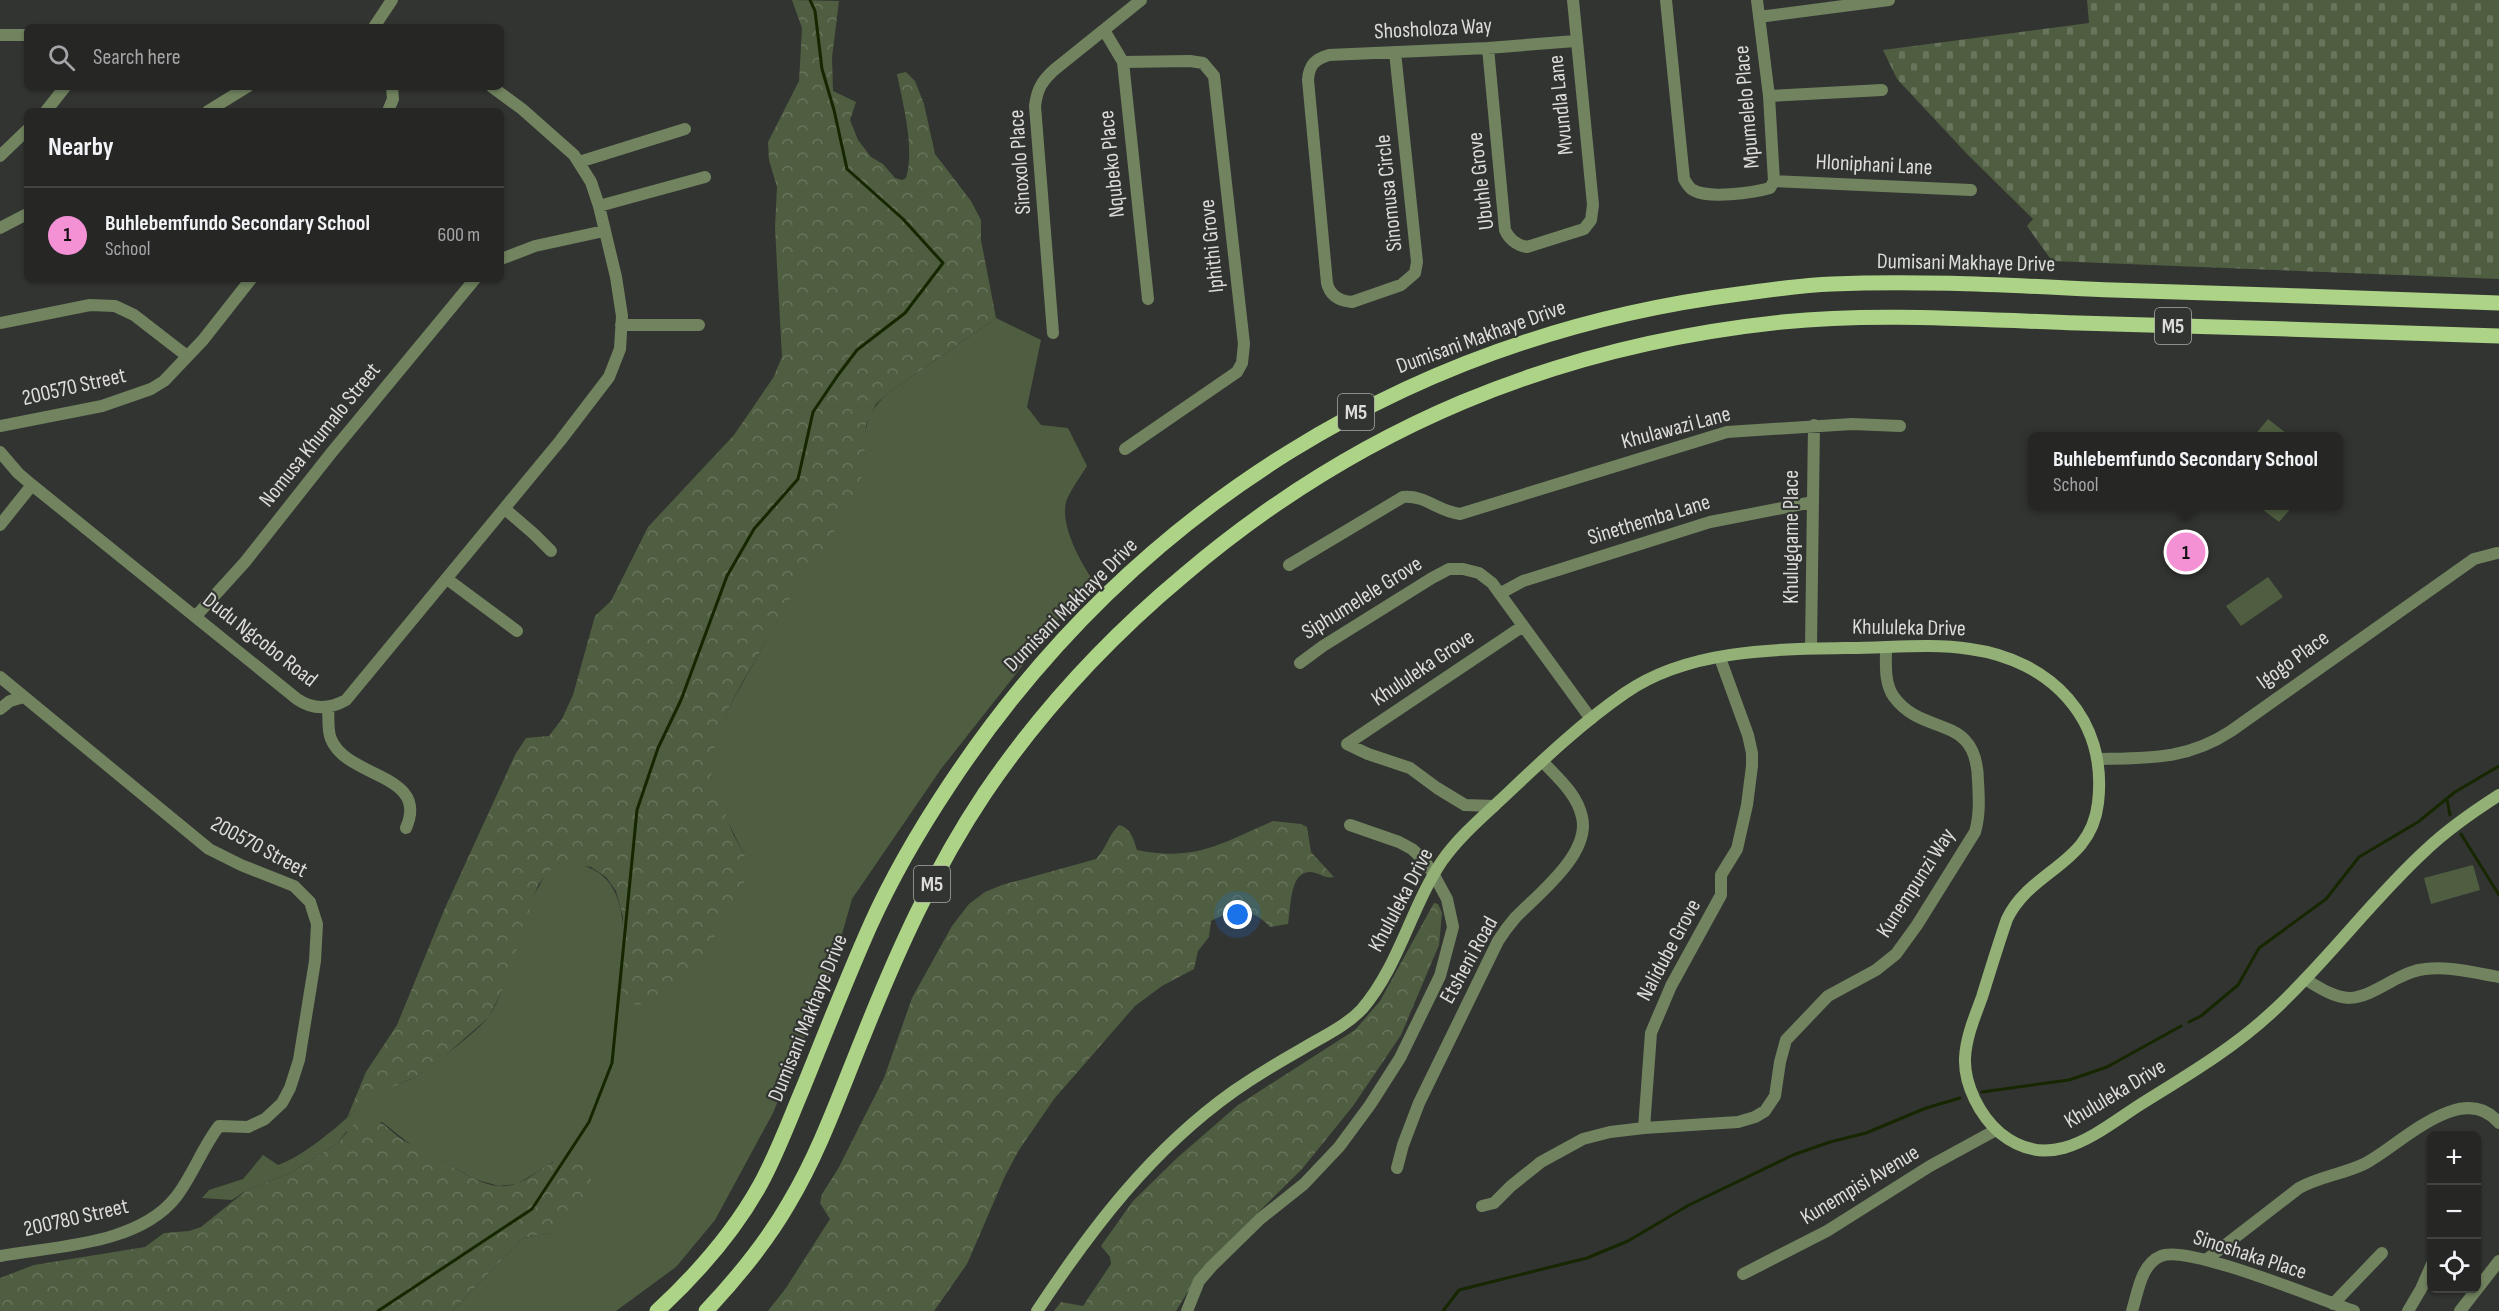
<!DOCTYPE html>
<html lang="en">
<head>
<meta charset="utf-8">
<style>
  body { margin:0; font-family:"Sofia Sans Condensed",sans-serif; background:#2e2f2d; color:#f1f3f6 }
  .controls { position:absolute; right:18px; bottom:18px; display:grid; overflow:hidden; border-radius:9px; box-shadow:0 2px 4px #0004 }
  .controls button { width:54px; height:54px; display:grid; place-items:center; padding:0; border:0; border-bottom:2px solid #424442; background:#262725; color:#f1f3f6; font:30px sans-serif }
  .you { position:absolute; left:1238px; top:915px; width:21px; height:21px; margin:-15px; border:4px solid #fff; border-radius:50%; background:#1a73e8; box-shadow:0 0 0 9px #1a73e833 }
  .badge { display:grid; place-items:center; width:39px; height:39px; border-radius:50%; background:#f491d4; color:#111; font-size:20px; font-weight:700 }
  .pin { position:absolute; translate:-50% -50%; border:3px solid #fff; box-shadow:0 2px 6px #0006 }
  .popup { position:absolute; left:2028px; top:432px; width:315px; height:78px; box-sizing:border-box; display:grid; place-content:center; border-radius:9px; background:#262725; filter:drop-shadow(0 2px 4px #0005); font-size:20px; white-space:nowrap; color:#a4a5a7 }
  .popup b { font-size:22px; color:#f1f3f6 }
  .popup::after { content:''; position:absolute; left:50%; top:100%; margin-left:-12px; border:12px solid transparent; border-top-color:#262725 }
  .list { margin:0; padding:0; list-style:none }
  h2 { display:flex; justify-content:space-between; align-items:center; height:78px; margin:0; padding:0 24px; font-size:26px }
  h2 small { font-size:20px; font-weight:400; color:#a4a5a7 }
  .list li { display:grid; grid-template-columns:39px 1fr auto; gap:18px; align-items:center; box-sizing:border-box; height:96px; padding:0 24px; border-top:2px solid #424442 }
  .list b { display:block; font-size:22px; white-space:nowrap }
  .list p { margin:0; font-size:20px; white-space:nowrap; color:#a4a5a7 }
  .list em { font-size:20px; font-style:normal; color:#a4a5a7 }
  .icon { flex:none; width:33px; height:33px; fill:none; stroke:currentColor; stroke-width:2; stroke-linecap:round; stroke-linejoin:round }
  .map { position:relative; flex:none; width:2499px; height:1311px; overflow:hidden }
  .search { position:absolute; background:#262725; box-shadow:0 2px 4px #0004; left:24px; top:24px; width:480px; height:66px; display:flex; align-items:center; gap:15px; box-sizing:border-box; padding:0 21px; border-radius:9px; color:#a4a5a7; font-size:22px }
  .panel { position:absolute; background:#262725; box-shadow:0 2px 4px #0004; left:24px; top:108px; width:480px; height:174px; border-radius:9px }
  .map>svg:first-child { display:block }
  .green { fill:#4f5e40 }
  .forest { fill:url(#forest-crowns) }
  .cemetery { fill:url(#cemetery-stones) }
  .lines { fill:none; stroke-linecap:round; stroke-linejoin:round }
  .stream { stroke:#162700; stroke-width:3 }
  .street { stroke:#71835f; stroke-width:12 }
  .secondary { stroke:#93b076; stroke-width:12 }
  .primary { stroke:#add387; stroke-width:15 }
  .labels { text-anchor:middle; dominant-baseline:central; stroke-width:4.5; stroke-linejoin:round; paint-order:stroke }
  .shield { fill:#323431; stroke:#a9aaa8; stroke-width:1.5 }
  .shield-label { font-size:21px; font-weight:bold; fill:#dcdcdb }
  .street-label { font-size:22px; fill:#dcdcdb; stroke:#323431 }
</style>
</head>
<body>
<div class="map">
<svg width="2499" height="1311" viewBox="0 0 2499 1311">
  <defs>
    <pattern id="forest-crowns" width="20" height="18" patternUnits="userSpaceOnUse" patternTransform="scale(1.5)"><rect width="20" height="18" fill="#4f5e40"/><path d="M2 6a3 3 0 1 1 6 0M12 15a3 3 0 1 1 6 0" fill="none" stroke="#68745b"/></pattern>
    <pattern id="cemetery-stones" width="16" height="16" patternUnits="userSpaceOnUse" patternTransform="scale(1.5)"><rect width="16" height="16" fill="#4f5e40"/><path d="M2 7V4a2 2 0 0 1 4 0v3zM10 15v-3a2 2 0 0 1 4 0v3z" fill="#68745b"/></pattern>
  </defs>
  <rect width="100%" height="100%" fill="#323431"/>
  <path class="green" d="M996,318L1041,340L1027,407L1041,425L1068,428L1087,466C1080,477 1072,488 1067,499C1058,523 1081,563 1094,582L1060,618L941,769L852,899L830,976L773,1113L715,1220L676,1267L616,1311H452L523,1238L551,1233L553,1162L517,1184L499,1186L474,1179L438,1158L415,1148L382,1122L346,1132L337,1144L288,1174L247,1190L232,1200L202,1198L209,1190L243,1179L263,1155L278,1165C301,1157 330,1133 348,1117C355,1111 360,1102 367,1098C381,1089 399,1085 413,1078C428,1070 482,1028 490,1015C513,978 525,890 554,866C561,860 572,863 580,865C637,877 622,955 622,998L748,861C739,844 712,793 711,775C710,753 720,731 727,711L864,465C865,434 862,417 887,394Z
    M2268,419L2290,436H2254Z
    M2258,506H2293L2279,522Z
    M2268,577L2283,597L2241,626L2226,606Z
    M2473,865L2480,890L2431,904L2424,878Z"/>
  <path class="forest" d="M792,0L839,1L832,57L833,91L856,102L850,120L858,140L871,157L883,164L895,178L902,180L906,178C915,149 903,104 897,74L906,72L915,81L924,104L935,154L971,201L981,220V240L996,318L887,394L876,404L866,425L864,465L857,496L792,596L742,683L727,711L714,750L711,777L733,834L748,861L747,877L692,979L676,992L643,1005L630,1004L622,998L623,917L616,891L606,877L591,867L559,863L553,867L538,885L505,984L489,1017L439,1061L415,1077L367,1098L347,1118L366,1072L397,1025L445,908L515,755L526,738L549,736L562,719L573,695L595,616L611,601L648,527L734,435L773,378L782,357L775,228L777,187L769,160L768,142L799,81L802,28Z
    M1273,821L1301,824L1307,827L1311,852L1334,877C1325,879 1320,873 1311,872C1289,870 1291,909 1288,924L1270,927C1252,907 1234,909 1211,921L1209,937L1198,951L1194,969L1162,986L1135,1006L1054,1099L1019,1150L1005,1176L967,1264L934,1311H768L786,1288L830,1219L820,1203L822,1194L838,1169L884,1078L912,998L952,926L969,904L985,892L1002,885L1096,859C1106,849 1109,834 1119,825C1131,828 1134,840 1137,850C1195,862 1222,843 1273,821Z
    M1434,903L1438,904L1442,913L1439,945L1401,1035L1353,1106L1302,1169L1203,1267L1176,1311H1054L1061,1302L1083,1306L1111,1264L1110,1257L1101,1246L1133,1201L1177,1158L1238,1105L1355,1030L1380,1001Z
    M370,1118C384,1122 391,1132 403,1140C415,1148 428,1152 440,1159C458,1169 477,1184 498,1186C537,1190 548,1140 590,1170L591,1182L586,1197L568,1221L551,1233L523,1238L452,1311H0V1278L34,1265L145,1247L164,1233L189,1231L201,1227L247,1190L288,1174L337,1144L354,1124Z"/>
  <path class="cemetery" d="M2087,0H2499V279L2052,261L2027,226L2033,219L1968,155L1897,79L1883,50L2089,23Z"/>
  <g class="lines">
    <path class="stream" d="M2447,800L2450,815
      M2461,834L2499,895
      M2189,1022L2201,1016L2238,985L2259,948L2326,899L2359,857L2418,822L2455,792L2499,766
      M1982,1092L2069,1080L2107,1067L2181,1026
      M378,1311L532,1209L589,1122L612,1063L637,810L658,748L681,700L727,576L754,529L798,479L813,412L838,375L857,350L905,313L943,263L903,219L847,169L834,110L822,69L815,11L810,0
      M1443,1311L1459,1290L1587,1258L1628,1241L1689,1205L1793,1155L1830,1142L1866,1133L1926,1108L1960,1098"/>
    <path class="street" d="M1666,0L1684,179C1687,184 1689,188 1693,190C1708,199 1753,193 1770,188L1774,181L1769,96L1757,0
      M1759,17L1889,0
      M374,27L392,0
      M1104,30L1123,62L1148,299
      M0,35H27
      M1488,48L1505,230C1509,239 1516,245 1527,247L1584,229L1591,220L1593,205L1573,0
      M1395,52L1417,262L1415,273L1401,285L1352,302C1340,301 1330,296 1327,283L1308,80C1309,65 1315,59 1329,55L1488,48L1575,41
      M1123,62L1190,61L1203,63L1214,76L1244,344L1242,363L1237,372L1125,449
      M1769,96L1882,90
      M46,111L65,87
      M208,111L247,87
      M388,111L393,99L392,87
      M0,156L27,130
      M579,162L685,129
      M1774,181L1971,190
      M599,206L705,177
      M0,228L27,214
      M501,259L535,246L604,231
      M0,323L90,305L115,306L134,315L187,356
      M621,325H699
      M1053,333L1035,106C1037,89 1042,81 1054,70L1141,0
      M0,426L102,406L151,389L164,381L203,340L251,279
      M0,452L18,473L32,485L297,699C313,710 330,709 346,700L560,441L609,377L620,349L622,316L616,277L599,206L591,182L574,155L522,109L492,87
      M505,509L534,534L551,551
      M0,525L32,485
      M1289,565L1403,497C1426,495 1437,511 1460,514L1727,432L1852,424L1900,426
      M447,579L517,631
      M1501,593L1523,581L1710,522L1813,502
      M196,616L245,562L332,452L475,279
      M1811,648L1814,425
      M1300,663L1323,646L1432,578L1449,569H1463L1479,573L1492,583L1591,719
      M0,677L209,849L241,865L294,886L310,902L317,924L315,961L299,1060L290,1088L282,1103L265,1119L248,1127L219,1126C202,1148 193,1175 176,1197C138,1245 56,1246 0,1256
      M328,707C329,717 327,730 331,739C347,779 430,773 406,828
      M0,709L10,701L24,697
      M2098,759C2149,758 2187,760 2231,731L2474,559L2497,553
      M1494,806L1465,805L1437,788L1410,768L1368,754L1347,744L1523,626
      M2305,979C2346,1005 2353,1003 2394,980C2404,975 2413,970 2425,969C2449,966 2475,973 2499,977
      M1644,1128L1651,1033L1671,986L1721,895V875L1737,849L1747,805L1752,766V753L1748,735L1720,658
      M1397,1168L1403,1145L1419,1103L1498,941C1503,933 1509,925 1515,918C1537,895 1591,854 1582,817C1577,794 1558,778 1542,761
      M1482,1206L1494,1203L1511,1186L1541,1162L1583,1139L1610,1132L1644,1128L1738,1122L1755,1117L1765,1111L1775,1096L1780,1062L1786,1040L1828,996L1876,970L1896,954L1917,925L1975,832C1980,815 1979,798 1978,781C1977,712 1924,738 1894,697C1884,684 1886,663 1886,648
      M2206,1260L2299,1188C2319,1177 2343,1174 2364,1164C2397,1148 2462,1078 2499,1123
      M1743,1274L1827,1231L1930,1166L1996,1130
      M2333,1304L2382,1253
      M1187,1311L1199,1281L1211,1267L1260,1219L1304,1184L1339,1147L1370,1105L1400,1058L1440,976L1453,927L1447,899L1434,875L1424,860L1412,849L1399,842L1350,825
      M2132,1311C2138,1292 2141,1264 2161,1256C2187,1244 2321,1300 2354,1311
      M2408,1311L2421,1289L2432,1264
      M2460,1311L2499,1261"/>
    <path class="secondary" d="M1037,1311C1092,1228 1151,1150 1234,1091C1256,1076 1279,1062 1302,1049C1322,1037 1346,1026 1362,1009C1399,966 1411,907 1442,861C1460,835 1486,814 1509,792C1546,757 1583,722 1625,693C1688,649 1776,649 1850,648C1889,648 1931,643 1970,649C2051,660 2108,719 2098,803C2091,865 2031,869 2007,919C1998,945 1990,971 1982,997C1975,1016 1966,1037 1965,1058C1964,1085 1980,1116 2000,1133C2050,1174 2095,1134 2138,1106C2184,1077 2231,1050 2271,1013C2327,962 2371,900 2427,849C2449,828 2474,811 2499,795"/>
    <path class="primary" d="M657,1311C696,1275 734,1232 760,1185C777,1154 789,1121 803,1088C825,1034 846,980 870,926C892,877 920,829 950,784C1133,508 1412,336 1739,294C1770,290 1801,285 1832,284C1926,280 2020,286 2113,290C2242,294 2370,298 2499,303
      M706,1311C737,1278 766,1243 789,1203C820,1151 840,1093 863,1037C897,952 934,869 985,793C1042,709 1106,640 1184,575C1358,427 1554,346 1782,322C1880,312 1980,320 2078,323C2218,327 2359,331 2499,336"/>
  </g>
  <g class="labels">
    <g class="shield">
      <rect x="2155" y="308" width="36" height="36" rx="4.5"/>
      <rect x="1338" y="394" width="36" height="36" rx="4.5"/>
      <rect x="914" y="866" width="36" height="36" rx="4.5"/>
    </g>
    <g class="shield-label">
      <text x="2173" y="326">M5</text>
      <text x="1356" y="412">M5</text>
      <text x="932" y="884">M5</text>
    </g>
    <g class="street-label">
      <text transform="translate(1433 29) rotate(-3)">Shosholoza Way</text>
      <text transform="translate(1561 105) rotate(-96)">Mvundla Lane</text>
      <text transform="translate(1747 107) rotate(-95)">Mpumelelo Place</text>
      <text transform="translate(1020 162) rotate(-94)">Sinoxolo Place</text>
      <text transform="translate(1112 164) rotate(-96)">Nqubeko Place</text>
      <text transform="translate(1874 165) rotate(3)">Hloniphani Lane</text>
      <text transform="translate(1481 181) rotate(-97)">Ubuhle Grove</text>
      <text transform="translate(1389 193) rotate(-96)">Sinomusa Circle</text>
      <text transform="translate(1212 246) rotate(-96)">Iphithi Grove</text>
      <text transform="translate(1966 263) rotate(1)">Dumisani Makhaye Drive</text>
      <text transform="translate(1481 337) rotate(-20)">Dumisani Makhaye Drive</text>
      <text transform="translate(74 387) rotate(-13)">200570 Street</text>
      <text transform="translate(1676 428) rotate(-15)">Khulawazi Lane</text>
      <text transform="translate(320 435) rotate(-51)">Nomusa Khumalo Street</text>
      <text transform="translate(1649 520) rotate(-17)">Sinethemba Lane</text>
      <text transform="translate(1791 537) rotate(-90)">Khulugqame Place</text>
      <text transform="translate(1362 598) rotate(-32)">Siphumelele Grove</text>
      <text transform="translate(1071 605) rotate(-45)">Dumisani Makhaye Drive</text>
      <text transform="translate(1909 628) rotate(1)">Khululeka Drive</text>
      <text transform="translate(260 640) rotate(38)">Dudu Ngcobo Road</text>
      <text transform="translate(2293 660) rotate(-36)">Igogo Place</text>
      <text transform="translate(1423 668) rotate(-34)">Khululeka Grove</text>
      <text transform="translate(259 847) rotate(28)">200570 Street</text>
      <text transform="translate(1916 883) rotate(-57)">Kunempunzi Way</text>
      <text transform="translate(1401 900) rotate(-62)">Khululeka Drive</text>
      <text transform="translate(1669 950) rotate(-62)">Nalidube Grove</text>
      <text transform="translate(1469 960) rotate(-61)">Etsheni Road</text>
      <text transform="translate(808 1018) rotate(-68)">Dumisani Makhaye Drive</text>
      <text transform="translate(2115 1094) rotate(-31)">Khululeka Drive</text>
      <text transform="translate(1860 1185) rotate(-31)">Kunempisi Avenue</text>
      <text transform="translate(76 1218) rotate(-13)">200780 Street</text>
      <text transform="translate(2250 1255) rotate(18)">Sinoshaka Place</text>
    </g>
  </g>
</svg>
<div class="controls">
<button>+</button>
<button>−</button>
<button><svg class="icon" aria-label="locate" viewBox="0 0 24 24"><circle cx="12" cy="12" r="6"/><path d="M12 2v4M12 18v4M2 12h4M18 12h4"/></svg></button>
</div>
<div class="you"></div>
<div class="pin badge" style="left:2186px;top:552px">1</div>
<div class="popup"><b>Buhlebemfundo Secondary School</b>School</div>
<div class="search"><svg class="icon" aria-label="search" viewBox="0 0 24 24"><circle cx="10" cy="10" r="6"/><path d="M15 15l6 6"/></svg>Search here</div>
<section class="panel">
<h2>Nearby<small></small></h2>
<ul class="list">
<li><span class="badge">1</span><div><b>Buhlebemfundo Secondary School</b><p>School</p></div><em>600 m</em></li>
</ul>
</section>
</div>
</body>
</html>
